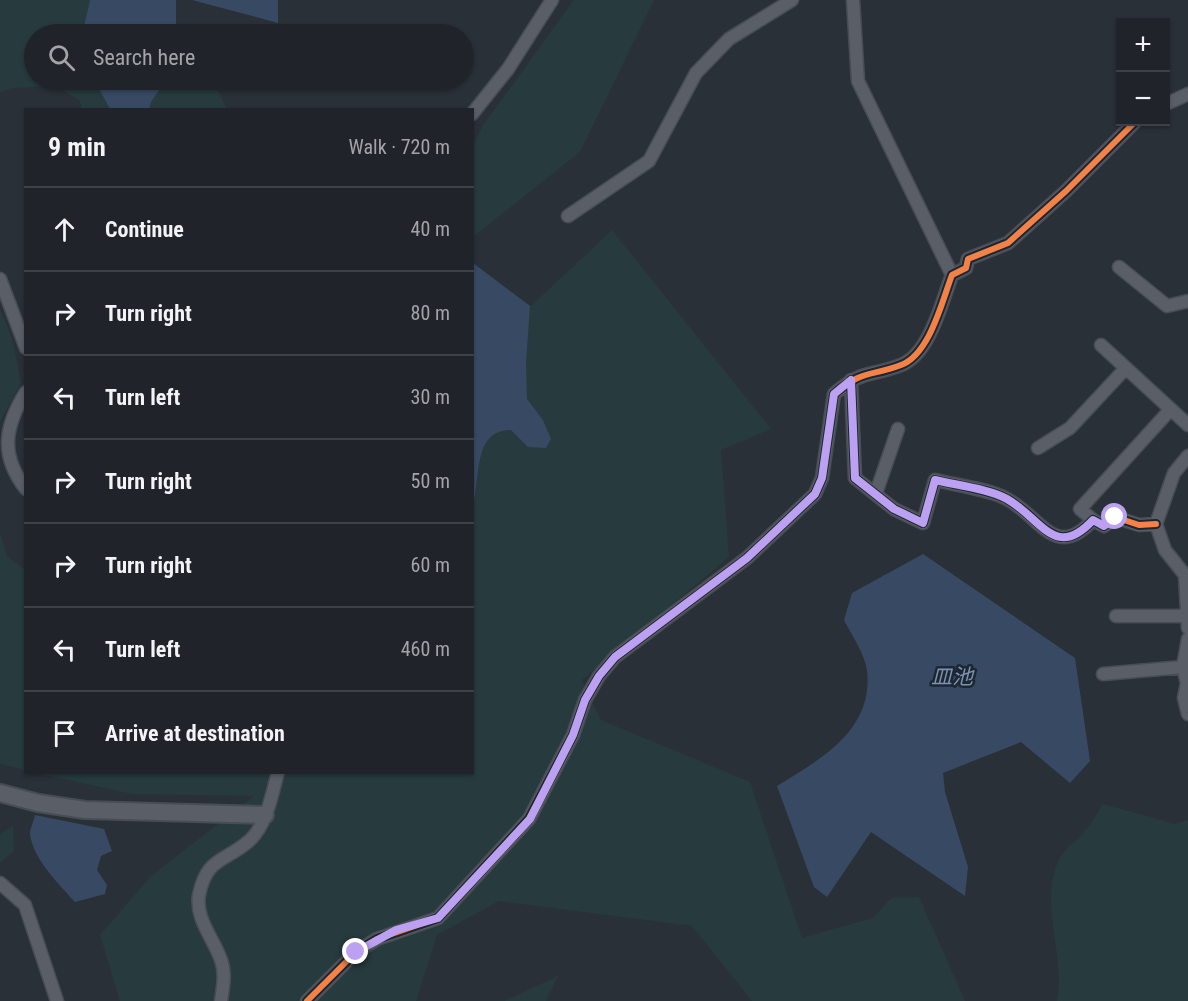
<!DOCTYPE html>
<html lang="en">
<head>
<meta charset="utf-8">
<style>
  body { margin:0; font-family:"Roboto Condensed","Noto Sans JP",sans-serif; background:#282c32; color:#f1f3f6 }
  .controls { position:absolute; right:18px; top:18px; display:grid; overflow:hidden; border-radius:0px; box-shadow:0 2px 4px #0004 }
  .controls button { width:54px; height:54px; display:grid; place-items:center; padding:0; border:0; border-bottom:2px solid #3d4147; background:#20242a; color:#f1f3f6; font:30px sans-serif }
  .stop { position:absolute; width:18px; height:18px; margin:-14px; border:4px solid #bca0f2; border-radius:50%; background:#fff }
  .stop.end { background:#bca0f2; border-color:#fff; box-shadow:0 2px 6px #0008 }
  .list { margin:0; padding:0; list-style:none }
  h2 { display:flex; justify-content:space-between; align-items:center; height:78px; margin:0; padding:0 24px; font-size:26px }
  h2 small { font-size:20px; font-weight:400; color:#a2a4a8 }
  .list li { display:grid; grid-template-columns:39px 1fr auto; gap:18px; align-items:center; box-sizing:border-box; height:84px; padding:0 24px; border-top:2px solid #3d4147 }
  .list b { display:block; font-size:22px; white-space:nowrap }
  .list em { font-size:20px; font-style:normal; color:#a2a4a8 }
  .icon { flex:none; width:33px; height:33px; fill:none; stroke:currentColor; stroke-width:2; stroke-linecap:round; stroke-linejoin:round }
  .map { position:relative; flex:none; width:1188px; height:1001px; overflow:hidden }
  .search { position:absolute; background:#20242a; box-shadow:0 2px 4px #0004; left:24px; top:24px; width:450px; height:66px; display:flex; align-items:center; gap:15px; box-sizing:border-box; padding:0 21px; border-radius:33px; color:#a2a4a8; font-size:22px }
  .panel { position:absolute; background:#20242a; box-shadow:0 2px 4px #0004; left:24px; top:108px; width:450px; height:666px; border-radius:0px }
  .map>svg:first-child { display:block }
  .green { fill:#273a3e }
  .water { fill:#384963 }
  .lines { fill:none; stroke-linecap:round; stroke-linejoin:round }
  .minor-casing { stroke:#484c53; stroke-width:15 }
  .tertiary-casing { stroke:#484c53; stroke-width:20 }
  .minor { stroke:#5a5e66; stroke-width:12 }
  .tertiary { stroke:#5a5e66; stroke-width:16 }
  .cycleway-casing { stroke:#1d2633; stroke-width:10 }
  .cycleway { stroke:#f48246; stroke-width:6 }
  .route { stroke:#bca0f2; stroke-width:8 }
  .labels { text-anchor:middle; dominant-baseline:central; stroke-width:5; stroke-linejoin:round; paint-order:stroke }
  .water-label { font-size:21px; font-style:italic; fill:#7c92b1; stroke:#1d2633 }
</style>
</head>
<body>
<div class="map">
<svg width="1188" height="1001" viewBox="0 0 1188 1001">
  <rect width="100%" height="100%" fill="#2a3038"/>
  <path class="green" d="M0,0H90L82,34H34V80H94L110,109H82L80,101L57,86L13,88L0,92Z
    M574,0H654L580,152L473,237V146L484,124Z
    M166,80H205L215,84L227,109L149,110L151,102Z
    M612,230L771,429L721,450L729,557L582,680L601,720L750,782L802,938L873,918L891,898L919,897L965,1001H752L692,926L499,901L437,935L416,1001H120L100,935L151,876L254,796L132,794L36,773L472,772L473,263L531,306Z
    M0,309L12,338L21,383L0,422Z
    M0,533L7,556L25,570V770L0,764Z
    M1103,804L1175,824L1188,820V1001H1057C1066,956 1039,905 1058,862C1064,847 1076,843 1085,831C1092,823 1097,813 1103,804Z
    M13,826L14,851L0,863V834Z
    M558,976L546,1001H504Z"/>
  <path class="water" d="M90,0H176V34H82Z
    M192,0H278V23Z
    M94,80H166L151,102L149,110L110,109Z
    M473,263L530,306L526,362L527,399L543,420L551,439L546,448L528,447L511,430C472,430 481,479 473,505Z
    M923,554L1075,658L1090,761L1070,783L1021,742L943,773L945,792L968,867L965,896L871,832L827,897L814,887L777,786C821,759 874,730 867,670C865,654 851,634 844,620L852,593Z
    M35,815L104,829L112,851L101,856L97,870L107,885L105,894L75,902C58,883 33,859 30,834C30,829 34,820 35,815Z"/>
  <g class="lines">
    <g class="minor-casing">
      <path id="minor" d="M853,0L858,81L952,275
        M1166,104L1188,94
        M472,114L508,69L552,0
        M568,216L649,161L696,73L729,39L792,0
        M1119,267L1167,306L1188,301
        M0,279L26,348
        M1101,345L1188,425
        M851,380L855,478L894,509L923,523L935,480C955,485 990,489 1007,499C1042,518 1055,561 1093,520L1104,526L1115,517L1139,525L1156,524
        M26,392C4,427 0,456 26,489
        M1038,448L1070,428L1125,369
        M1188,456L1174,473L1156,524L1165,550L1185,575L1188,628
        M876,493L898,429
        M1093,520L1080,509L1170,410
        M1116,616H1186
        M1188,639L1183,667L1187,683L1184,698L1188,714
        M1103,674L1183,667
        M0,883L25,905L57,1001
        M221,1001C223,987 226,974 221,960C214,939 195,919 199,895C207,856 226,862 250,840C267,824 272,794 278,772
        M307,1001L356,952L377,939L438,918L529,819L573,735L585,700L599,676L615,657L747,558L815,494L822,478L834,394C863,369 870,377 901,365C930,354 942,301 952,275L966,268L968,259L1008,243L1066,191L1135,122"/>
    </g>
    <g class="tertiary-casing">
      <path id="tertiary" d="M0,793L38,803L85,810L265,815"/>
    </g>
    <use href="#minor" class="minor"/>
    <use href="#tertiary" class="tertiary"/>
    <g class="cycleway-casing">
      <path id="cycleway" d="M851,380L855,478L894,509L923,523L935,480C955,485 990,489 1007,499C1042,518 1055,561 1093,520L1104,526L1115,517L1139,525L1156,524
        M307,1001L356,952L377,939L438,918L529,819L573,735L585,700L599,676L615,657L747,558L815,494L822,478L834,394C863,369 870,377 901,365C930,354 942,301 952,275L966,268L968,259L1008,243L1066,191L1135,122"/>
    </g>
    <use href="#cycleway" class="cycleway"/>
  </g>
  <g class="lines">
    <path class="route" d="M356,952L396,930L438,918L530,819L573,735L585,700L599,676L615,657L747,558L815,494L822,478L834,394L851,380L855,478L894,509L923,523L935,480C955,485 990,489 1007,499C1042,519 1055,561 1093,520L1104,526L1115,517"/>
  </g>
  <g class="labels">
    <g class="water-label">
      <text x="952" y="677">皿池</text>
    </g>
  </g>
</svg>
<div class="controls">
<button>+</button>
<button>−</button>
</div>
<div class="stop" style="left:1115px;top:517px"></div>
<div class="stop end" style="left:356px;top:952px"></div>
<div class="search"><svg class="icon" aria-label="search" viewBox="0 0 24 24"><circle cx="10" cy="10" r="6"/><path d="M15 15l6 6"/></svg>Search here</div>
<section class="panel">
<h2>9 min<small>Walk · 720 m</small></h2>
<ul class="list">
<li><svg class="icon" aria-label="ahead" viewBox="0 0 24 24"><path d="M12 20V5M6 11l6-6 6 6"/></svg><div><b>Continue</b></div><em>40 m</em></li>
<li><svg class="icon" aria-label="right" viewBox="0 0 24 24"><path d="M7 20v-9h11M14 6l5 5-5 5"/></svg><div><b>Turn right</b></div><em>80 m</em></li>
<li><svg class="icon" aria-label="left" viewBox="0 0 24 24"><path d="M17 20v-9H6M10 6l-5 5 5 5"/></svg><div><b>Turn left</b></div><em>30 m</em></li>
<li><svg class="icon" aria-label="right" viewBox="0 0 24 24"><path d="M7 20v-9h11M14 6l5 5-5 5"/></svg><div><b>Turn right</b></div><em>50 m</em></li>
<li><svg class="icon" aria-label="right" viewBox="0 0 24 24"><path d="M7 20v-9h11M14 6l5 5-5 5"/></svg><div><b>Turn right</b></div><em>60 m</em></li>
<li><svg class="icon" aria-label="left" viewBox="0 0 24 24"><path d="M17 20v-9H6M10 6l-5 5 5 5"/></svg><div><b>Turn left</b></div><em>460 m</em></li>
<li><svg class="icon" aria-label="arrive" viewBox="0 0 24 24"><path d="M6 21V4h12l-3 4 3 4H6"/></svg><div><b>Arrive at destination</b></div></li>
</ul>
</section>
</div>
</body>
</html>
